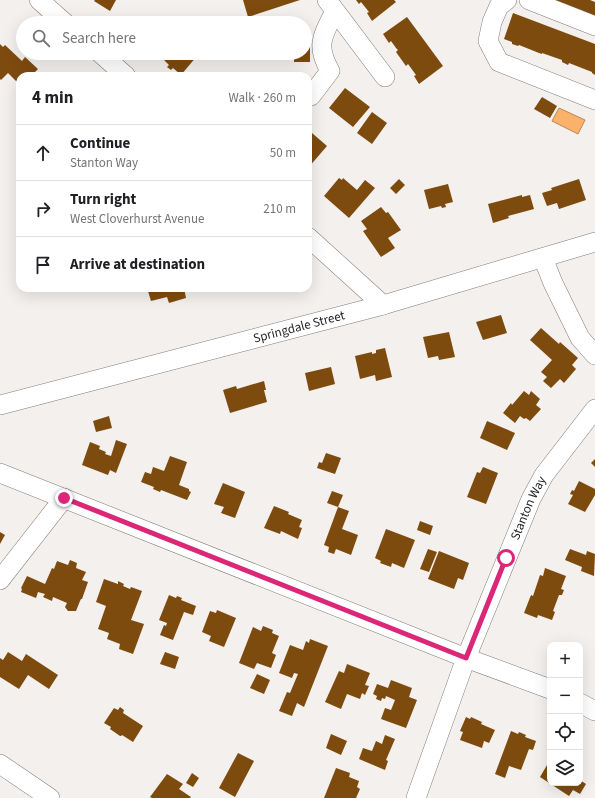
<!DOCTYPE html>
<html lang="en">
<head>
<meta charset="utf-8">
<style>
  body { margin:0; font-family:"Source Sans 3",sans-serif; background:#f6f6f6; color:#202124 }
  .controls { position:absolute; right:12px; bottom:12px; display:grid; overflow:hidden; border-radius:8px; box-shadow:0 4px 16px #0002 }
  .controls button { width:36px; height:36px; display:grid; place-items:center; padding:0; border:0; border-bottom:1px solid #e0e0e0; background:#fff; color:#202124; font:20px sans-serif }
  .stop { position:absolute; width:12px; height:12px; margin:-9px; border:3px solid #db2777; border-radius:50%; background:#fff }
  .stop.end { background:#db2777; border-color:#fff; box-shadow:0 1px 4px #0008 }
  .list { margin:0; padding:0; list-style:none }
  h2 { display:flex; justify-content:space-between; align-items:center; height:52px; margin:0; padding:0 16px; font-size:17px }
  h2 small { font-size:13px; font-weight:400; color:#757577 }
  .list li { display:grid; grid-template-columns:26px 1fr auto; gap:12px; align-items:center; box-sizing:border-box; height:56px; padding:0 16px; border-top:1px solid #e0e0e0 }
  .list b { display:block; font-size:15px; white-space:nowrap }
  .list p { margin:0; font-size:13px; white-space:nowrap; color:#757577 }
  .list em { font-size:13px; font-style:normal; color:#757577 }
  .icon { flex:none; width:22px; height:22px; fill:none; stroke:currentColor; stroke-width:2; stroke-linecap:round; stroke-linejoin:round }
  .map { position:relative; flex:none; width:595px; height:798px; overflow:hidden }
  .search { position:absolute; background:#fff; box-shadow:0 4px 16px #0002; left:16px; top:16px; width:296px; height:44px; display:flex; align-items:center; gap:10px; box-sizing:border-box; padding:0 14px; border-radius:22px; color:#757577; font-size:15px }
  .panel { position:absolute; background:#fff; box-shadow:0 4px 16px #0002; left:16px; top:72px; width:296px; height:220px; border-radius:12px }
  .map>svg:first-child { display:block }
  .water { fill:#fab16a; stroke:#ba8755 }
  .building { fill:#7e4b0e }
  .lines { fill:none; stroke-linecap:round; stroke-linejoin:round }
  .minor-casing { stroke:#807d7a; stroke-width:20 }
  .minor { stroke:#fff; stroke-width:19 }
  .route { stroke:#db2777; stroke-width:5 }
  .labels { text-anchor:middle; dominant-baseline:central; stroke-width:4; stroke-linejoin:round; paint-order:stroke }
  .street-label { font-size:13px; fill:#262524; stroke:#f3f0ed }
</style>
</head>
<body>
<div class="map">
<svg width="595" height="798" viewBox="0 0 595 798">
  <rect width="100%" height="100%" fill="#f3f0ed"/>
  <path class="water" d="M559,108L585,120L578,134L552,121Z"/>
  <path class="building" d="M95,0H116L110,11L94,1Z
    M243,0H300L248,17Z
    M356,0H394L396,2L372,21L367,13L369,12L361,2L359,4Z
    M547,0H590L595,2V18Z
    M513,13L595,44V75L592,73V72L569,63L568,65L562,62V60L542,53V54L539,53L519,45L518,46L512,44V42L504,39Z
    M407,17L443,66L419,84L414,76L416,75L408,64L406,66L396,52L398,50L396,48L391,41L389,43L383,34Z
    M305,39H310V62H294V53H305Z
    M0,44L3,47L5,45L22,61L25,57L38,69L31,76H20V85L8,73L1,80L0,79Z
    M170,53H194L197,56L181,75L173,68L171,70L167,67L169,65L164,60Z
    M345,88L370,107L353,127L329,108Z
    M542,97L557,106L550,118L534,109Z
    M372,112L387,123L372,144L357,133Z
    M312,133L327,146L308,168V138Z
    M339,178L342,180L343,178L357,190L365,180L375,188L349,218L324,196Z
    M399,179L405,185L396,194L390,188Z
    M579,179L586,200L559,209L557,203L547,206L542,193L552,190L551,188Z
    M448,184L453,202L445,204L446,207L442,208L441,206L429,209L424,190Z
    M522,195V197L530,195L534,209L508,216L509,218L493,223L488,204Z
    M381,207L386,213L388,212L401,230L388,238L395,248L381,257L363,231L367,229L361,221Z
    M147,288H184L186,298L169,303L167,297L151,301Z
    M501,315L507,333L483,340L476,322Z
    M541,328L559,344L560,342L578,358L572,365L576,369L564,383L560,379L551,388L543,381L547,377L541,372L552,360L530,340Z
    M449,332L455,357L439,360L438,356L428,358L423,337Z
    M385,348L392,377L376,381L375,375L360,379L355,356L372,352V354L376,353V350Z
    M331,367L335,384L309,391L305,373Z
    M264,381L266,390H264L267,402L230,413L223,390L236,386L237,389Z
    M524,391L529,395L531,391L540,399L536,405L541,409L530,421L526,418L524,419L520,416L515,423L503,413L511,403L512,405Z
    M109,416L112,428L96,432L93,421Z
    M487,421L515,433L507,450L480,438Z
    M116,440L127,444L116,473L110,470L108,475L82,465L90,442L100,446L99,449L106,452L105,454L111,456Z
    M326,453L341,458L335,474L317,468L319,462L322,463Z
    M170,456L187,462L179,485L189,489V491L191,492L187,500L161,490L160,492L153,489L154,487L141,482L145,472L151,474L153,467L164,471Z
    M595,459V467L591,463Z
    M483,467L498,473L486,504L467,497L477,472L480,473Z
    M579,481L595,489V495L585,512L568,504L573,495L570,494L572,490L574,491Z
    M223,483L245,492L235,518L221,513L224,507L214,504Z
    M332,491L343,495L338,507L327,503Z
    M274,506L289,512L288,514L302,520L299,527L302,528L298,539L281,531L280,534L264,528Z
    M338,507L349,511L342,529L358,535L351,555L336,549L334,554L328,552L329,547L324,545Z
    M420,521L433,526L430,535L417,530Z
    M386,529L415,540L404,568L392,563L391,567L380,563L381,561L375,558Z
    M0,532L5,535L0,544Z
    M428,549L437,552L429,572L420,569Z
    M570,549L586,555L587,551L595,554L594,576L581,571L582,567L565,560Z
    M439,551L469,563L463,580L458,578L454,589L428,579Z
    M70,560L77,563L76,568L86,572L82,580L88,582L82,599H81L80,601L76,611H68L65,607L67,603L53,597L52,601L43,597L45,594L38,592L36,598L21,592L22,589L21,588L27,576L45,584L52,568L54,569L57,561L68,565Z
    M545,568L566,576L561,589L564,590L562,595H559L553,611L555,612L552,620L538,615L537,618L524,613L531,595L533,596L540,575L543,576Z
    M104,579L118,584V581L124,584L123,586L130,589L131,587L142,591L131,620L144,624L133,654L119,649L120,644L107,639L109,633L98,629L106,606L96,602Z
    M169,595L176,598L177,596L182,598L181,600L196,606L193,615L184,612L173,640L160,635L164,625L166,626L167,623L159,620Z
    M217,610L236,618L224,647L209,641L211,636L202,632L210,611L216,613Z
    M263,626L273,630L272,633L279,636L272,653L276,655L271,668L257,663L254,669L239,663L253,627L261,631Z
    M310,639L328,646L304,707L297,703L292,716L279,711L287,692L290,693L298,674L294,673L292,678L279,673L290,645L303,650L306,641L309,643Z
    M8,652L22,661L26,654L58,675L49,689L28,675L19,689L0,677V658L3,660Z
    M165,652L179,657L175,669L160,664Z
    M347,664L370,673L365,685L369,686L365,695L362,693L360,699L347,694L341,709L325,702L339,671L344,673Z
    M257,674L270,680L264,694L250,688Z
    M391,680L412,688L409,697L417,700L406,728L381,719L385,708L391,710L395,700L386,696L385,699L382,698L381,701L376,699L377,696L373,694L377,684L388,688Z
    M120,707L124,710L123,713L143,726L133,742L122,735L121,736H120L110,729L111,727L104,723L114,708L118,710Z
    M466,717L470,719L471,717L482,722L481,724L495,730L489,743L484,741L482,748L460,740L463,732L460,731Z
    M511,731L518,734L519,732L526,735L525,737L536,741L533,750L529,749L521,770L509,766L505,778L495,774Z
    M331,734L347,741L341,755L326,748Z
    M385,735L395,739L386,760L388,761L385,770L359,759L363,748L372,751L376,741L382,744Z
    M238,753L254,761L235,797L219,788Z
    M550,760V783H580V780L586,784L580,794L573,790L569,796L540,777Z
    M336,768L350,773L349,777L359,781L357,787L360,789L356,798H324Z
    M192,773L199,778L193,787L186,783Z
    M167,774L183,784L179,789L191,797L190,798H152L150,797Z"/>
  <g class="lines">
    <g class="minor-casing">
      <g id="minor">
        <path d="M39,0L65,23"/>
        <path d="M327,0L385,77"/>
        <path d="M507,0L499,6L492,22L488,41L499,62L595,100"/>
        <path d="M529,0L595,26"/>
        <path d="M100,53L126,76"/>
        <path d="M311,96L330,71C315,45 323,35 335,11"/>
        <path d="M308,237L383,305"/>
        <path d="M543,258L553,283L580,338L595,355"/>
        <path id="s1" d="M0,405L383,305L595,242"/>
        <path d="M0,473L466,658L550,689"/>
        <path d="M0,580L64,498"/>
        <path d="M580,703L595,711"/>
        <path d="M0,764L50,798"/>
        <path id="s2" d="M416,798L466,658L531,499L544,475L595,409"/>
      </g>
    </g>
    <use href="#minor" class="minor"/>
  </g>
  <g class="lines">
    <path class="route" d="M64,498L466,658L506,558"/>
  </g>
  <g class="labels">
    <g class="street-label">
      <text stroke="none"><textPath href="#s1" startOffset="309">Springdale Street</textPath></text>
      <text stroke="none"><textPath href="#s2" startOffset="311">Stanton Way</textPath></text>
    </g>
  </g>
</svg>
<div class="controls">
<button>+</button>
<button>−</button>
<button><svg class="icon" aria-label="locate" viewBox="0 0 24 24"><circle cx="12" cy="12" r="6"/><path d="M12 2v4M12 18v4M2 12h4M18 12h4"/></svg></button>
<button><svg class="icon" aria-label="layers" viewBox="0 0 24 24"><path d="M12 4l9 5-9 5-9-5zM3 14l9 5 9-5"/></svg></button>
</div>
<div class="stop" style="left:506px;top:558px"></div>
<div class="stop end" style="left:64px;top:498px"></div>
<div class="search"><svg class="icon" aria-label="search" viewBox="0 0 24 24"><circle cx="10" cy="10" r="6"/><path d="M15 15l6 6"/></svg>Search here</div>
<section class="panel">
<h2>4 min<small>Walk · 260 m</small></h2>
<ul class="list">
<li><svg class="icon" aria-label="ahead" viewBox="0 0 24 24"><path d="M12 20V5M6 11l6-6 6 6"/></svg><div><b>Continue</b><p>Stanton Way</p></div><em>50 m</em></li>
<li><svg class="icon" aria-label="right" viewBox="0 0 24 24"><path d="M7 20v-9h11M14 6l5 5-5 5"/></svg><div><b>Turn right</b><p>West Cloverhurst Avenue</p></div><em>210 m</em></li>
<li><svg class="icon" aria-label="arrive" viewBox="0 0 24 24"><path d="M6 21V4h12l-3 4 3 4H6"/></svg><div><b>Arrive at destination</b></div></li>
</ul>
</section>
</div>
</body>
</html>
